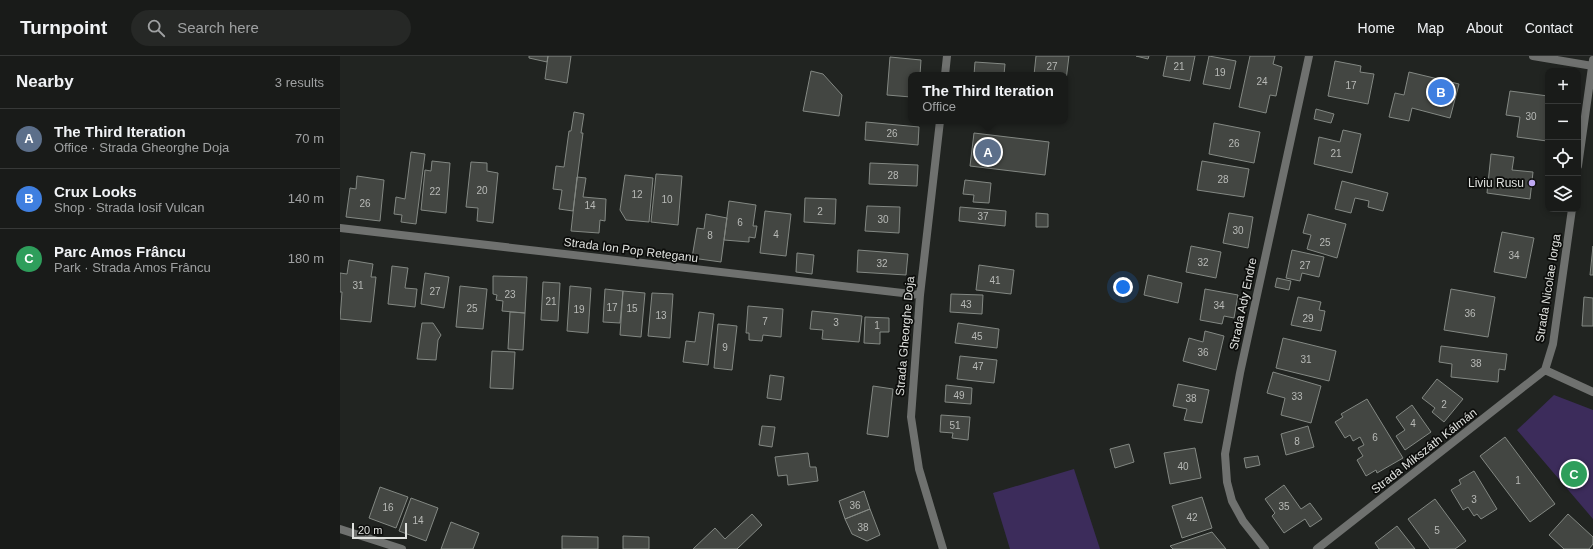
<!DOCTYPE html>
<html lang="en">
<head>
<meta charset="utf-8">
<style>
  body { margin:0; font-family:Helvetica,sans-serif; background:#262826; color:#f1f3f6 }
  .controls { position:absolute; right:12px; top:12px; display:grid; overflow:hidden; border-radius:8px; box-shadow:0 2px 6px #0003 }
  .controls button { width:36px; height:36px; display:grid; place-items:center; padding:0; border:0; border-bottom:1px solid #373938; background:#191b19; color:#f1f3f6; font:20px sans-serif }
  .scale { position:absolute; left:12px; bottom:10px; width:55px; box-sizing:border-box; padding-left:4px; border:2px solid #dfe1de; border-top:0; font-size:11px; line-height:14px; white-space:nowrap; color:#dfe1de; -webkit-text-stroke:3px #0c0d0b; paint-order:stroke }
  .you { position:absolute; left:783px; top:231px; width:14px; height:14px; margin:-10px; border:3px solid #fff; border-radius:50%; background:#1a73e8; box-shadow:0 0 0 6px #1a73e833 }
  .badge { display:grid; place-items:center; width:26px; height:26px; border-radius:50%; background:#ea580c; color:#fff; font-size:13px; font-weight:700 }
  .pin { position:absolute; translate:-50% -50%; border:2px solid #fff; box-shadow:0 1px 4px #0006 }
  .popup { position:absolute; left:568px; top:16px; width:160px; height:52px; box-sizing:border-box; display:grid; place-content:center; border-radius:8px; background:#191b19; filter:drop-shadow(0 1px 3px #0005); font-size:13px; white-space:nowrap; color:#9fa1a2 }
  .popup b { font-size:15px; color:#f1f3f6 }
  .popup::after { content:''; position:absolute; left:50%; top:100%; margin-left:-8px; border:8px solid transparent; border-top-color:#191b19 }
  .list { margin:0; padding:0; list-style:none }
  h2 { display:flex; justify-content:space-between; align-items:center; height:52px; margin:0; padding:0 16px; font-size:17px }
  h2 small { font-size:13px; font-weight:400; color:#9fa1a2 }
  .list li { display:grid; grid-template-columns:26px 1fr auto; gap:12px; align-items:center; box-sizing:border-box; height:60px; padding:0 16px; border-top:1px solid #373938 }
  .list b { display:block; font-size:15px; white-space:nowrap }
  .list p { margin:0; font-size:13px; white-space:nowrap; color:#9fa1a2 }
  .list em { font-size:13px; font-style:normal; color:#9fa1a2 }
  .icon { flex:none; width:22px; height:22px; fill:none; stroke:currentColor; stroke-width:2; stroke-linecap:round; stroke-linejoin:round }
  .map { position:relative; flex:none; width:1253px; height:493px; overflow:hidden }
  header { display:flex; align-items:center; gap:24px; box-sizing:border-box; height:56px; padding:0 20px; background:#191b19; border-bottom:1px solid #373938 }
  header strong { font-size:19px }
  nav { display:flex; gap:22px; margin-inline-start:auto; font-size:14px }
  .search { width:280px; height:36px; background:#262826; display:flex; align-items:center; gap:10px; box-sizing:border-box; padding:0 14px; border-radius:22px; color:#9fa1a2; font-size:15px }
  main { display:flex }
  aside { flex:1; background:#191b19 }
  .map>svg:first-child { display:block }
  .green { fill:#3c2c5b }
  .building { fill:#434642; stroke:#838883 }
  .lines { fill:none; stroke-linecap:round; stroke-linejoin:round }
  .street { stroke:#6f716f; stroke-width:8 }
  .poi-dot { fill:#bfa9f4; stroke:#0c0d0b; stroke-width:1.5 }
  .labels { text-anchor:middle; dominant-baseline:central; stroke-width:3.5; stroke-linejoin:round; paint-order:stroke }
  .number-label { font-size:10px; fill:#b8bab7 }
  .poi-label { font-size:12px; fill:#dfe1de; stroke:#0c0d0b; text-anchor:end }
  .street-label { font-size:12px; fill:#dfe1de; stroke:#0c0d0b }
</style>
</head>
<body>
<header>
<strong>Turnpoint</strong>
<div class="search"><svg class="icon" aria-label="search" viewBox="0 0 24 24"><circle cx="10" cy="10" r="6"/><path d="M15 15l6 6"/></svg>Search here</div>
<nav><a>Home</a><a>Map</a><a>About</a><a>Contact</a></nav>
</header>
<main>
<aside>
<h2>Nearby<small>3 results</small></h2>
<ul class="list">
<li><span class="badge" style="background:#5c6f8a">A</span><div><b>The Third Iteration</b><p>Office · Strada Gheorghe Doja</p></div><em>70 m</em></li>
<li><span class="badge" style="background:#3f7fe0">B</span><div><b>Crux Looks</b><p>Shop · Strada Iosif Vulcan</p></div><em>140 m</em></li>
<li><span class="badge" style="background:#2e9e5b">C</span><div><b>Parc Amos Frâncu</b><p>Park · Strada Amos Frâncu</p></div><em>180 m</em></li>
</ul>
</aside>
<div class="map">
<svg width="1253" height="493" viewBox="0 0 1253 493">
  <rect width="100%" height="100%" fill="#212421"/>
  <path class="green" d="M1214,339L1253,354V463L1177,374Z
    M734,413L760,493H670L653,437Z"/>
  <path class="building" d="M189,0H208L207,6L189,2Z
    M208,0H231L227,27L205,23Z
    M696,0H729L726,24L725,19H694Z
    M796,0H809L808,3Z
    M827,0H855L850,25L823,20Z
    M869,0L896,5L890,33L863,28Z
    M910,0H935L933,8L942,11L936,40L930,39L926,57L899,51Z
    M550,1L581,4L580,19H571V41L547,39Z
    M995,5L1021,10L1020,16L1034,18L1028,48L988,40Z
    M635,6L665,8L664,19H634Z
    M471,15L483,18L502,39L499,60L463,55Z
    M1069,16L1119,28L1110,62L1072,52L1069,65L1049,61L1055,37L1064,39Z
    M1170,35L1208,40L1207,85L1177,81L1180,61L1166,59Z
    M976,53L994,58L991,67L974,63Z
    M234,56L244,58L241,77H243L233,155L219,153L222,134L213,133L216,110L224,111L229,75H231Z
    M634,65H655L654,67Z
    M526,66L579,71L578,89L525,84Z
    M874,67L920,76L914,107L869,98Z
    M1003,74L1021,78L1012,117L974,108L979,81L1000,86Z
    M634,77L709,86L705,119L630,110Z
    M71,96L85,98L76,168L61,166L62,159L54,158L56,141L65,143Z
    M1151,98L1174,101L1172,114L1193,116L1190,143L1147,137Z
    M92,105L110,107L106,157L81,154L85,114L91,115Z
    M862,105L909,113L904,141L857,134Z
    M131,106L147,107V115L158,117L153,167L137,165L138,152L126,151Z
    M530,107L578,109L577,130L529,128Z
    M316,118L342,120L338,169L311,166Z
    M285,119L313,122L309,166L286,164L280,154Z
    M17,120L44,124L40,165L6,161L10,132L16,133Z
    M237,121L246,122L243,141L266,143L265,165L260,164L259,177L231,175Z
    M625,124L651,127L649,147L633,146L634,139L623,138Z
    M1002,125L1048,137L1043,155L1028,151L1029,145L1015,142L1011,157L995,153Z
    M465,142L496,143L495,168L464,166Z
    M389,145L416,149L413,170H417L415,182L409,181V186L384,184Z
    M527,150L560,151L559,177L525,175Z
    M620,151L666,155L665,170L619,165Z
    M425,155L451,158L446,200L420,197Z
    M696,157L708,158V171H696Z
    M889,157L913,161L908,192L883,187Z
    M366,158L387,162L381,206L352,202L357,172L364,173Z
    M968,158L1006,168L997,202L967,193L971,179L963,177Z
    M1162,176L1194,182L1186,222L1154,216Z
    M851,190L881,196L876,222L846,216Z
    M1253,190V219H1250Z
    M518,194L568,198L566,219L517,216Z
    M952,194L984,201L979,221L962,217L960,225L946,222Z
    M457,197L474,199L472,218L456,216Z
    M9,204L33,208L31,221H36L31,266L0,263L2,236H0V217L7,218Z
    M639,209L674,214L671,238L636,234Z
    M52,210L68,212L65,232L77,233L75,251L48,248Z
    M85,217L109,221L104,252L81,248Z
    M808,219L842,227L838,247L804,239Z
    M153,220L187,221L185,257L162,255L163,245L156,244L157,239L153,238Z
    M937,222L951,225L949,234L935,231Z
    M203,226L220,227L218,265L201,264Z
    M120,230L147,233L143,273L116,271Z
    M230,230L251,232L248,277L227,275Z
    M265,233L283,235L280,267L263,266Z
    M865,233L898,239L894,262L884,260L882,268L860,264Z
    M1111,233L1155,241L1148,281L1104,274Z
    M283,235L305,237L301,281L280,279Z
    M312,237L333,238L330,282L308,280Z
    M611,238L643,239L642,258L610,256Z
    M958,241L981,246L979,254L985,255L981,275L951,269Z
    M1244,241L1253,242V270H1242Z
    M408,250L443,253L441,281L423,279L422,285L409,284V277H406Z
    M472,255L522,260L519,286L482,283L483,274L470,273Z
    M170,256L185,257L183,294L168,293Z
    M359,256L374,258L368,309L343,306L346,285L355,286Z
    M525,261L549,262V276H540V288L524,287Z
    M82,267H93L101,279L98,284L96,304L77,303Z
    M618,267L659,273L657,292L615,287Z
    M378,268L397,270L392,314L374,312Z
    M865,275L884,280L876,314L843,305L849,282L863,286Z
    M943,282L996,295L989,325L936,312Z
    M1101,290L1167,298L1165,314L1159,313L1158,326L1111,321L1112,308L1099,306Z
    M152,295L175,296L173,333L150,332Z
    M620,300L657,304L654,327L617,323Z
    M933,316L981,330L971,367L941,359L945,342L927,337Z
    M430,319L444,321L441,344L427,342Z
    M1097,323L1123,343L1104,366L1092,356L1095,352L1082,342Z
    M838,328L869,334L862,367L844,364L847,353L833,350Z
    M606,329L632,332L631,348L605,346Z
    M533,330L553,333L548,381L527,378Z
    M1027,343L1063,402L1037,417L1036,414L1026,420L1017,404L1023,400L1018,392L1024,389L1020,381L1013,385L1010,379L1005,382L995,366L1003,361L1001,358Z
    M1072,349L1091,376L1065,394L1056,380L1065,374L1056,361Z
    M601,359L630,361L628,384L612,382L613,377L600,376Z
    M422,370L435,371L432,391L419,389Z
    M968,370L974,391L946,399L941,378Z
    M1165,381L1215,448L1190,466L1140,400Z
    M789,388L794,406L775,412L770,393Z
    M855,392L861,422L830,428L824,397Z
    M468,397L470,411H476L478,425L448,429L447,419L438,420L435,401Z
    M918,400L920,409L906,412L904,402Z
    M1134,415L1157,453L1141,463L1137,458L1134,460L1128,451L1123,454L1111,434L1121,428L1119,424Z
    M944,429L961,453L970,447L982,463L970,471L965,463L944,477L932,460L935,457L925,443Z
    M40,431L68,441L56,472L29,462Z
    M524,435L530,453L505,463L499,445Z
    M862,441L872,472L842,482L832,450Z
    M71,442L98,452L86,485L59,475Z
    M1095,443L1126,485L1115,493H1090L1068,463Z
    M530,453L540,479L527,485L512,478L505,463Z
    M412,458L422,469L397,493H353L375,472L385,483Z
    M1228,458L1253,481V488L1249,493H1224L1209,479Z
    M111,466L139,477L133,493H101Z
    M1057,470L1075,493H1039L1035,487Z
    M872,476L886,493H833L830,490Z
    M222,480L258,481V493H222Z
    M283,480L309,481V493H283Z"/>
  <g class="lines">
    <path class="street" d="M1193,0L1253,10
      M605,19L607,0
      M600,65L580,239L571,361L579,413L603,493
      M1238,110L1253,4
      M0,172L580,239
      M1205,314L1213,288L1232,153
      M1205,314L1253,336
      M0,473L62,493
      M925,493L903,465L892,445L887,426L885,398L900,317L969,0
      M977,493L1205,314"/>
  </g>
  <circle class="poi-dot" cx="1192" cy="127" r="4"/>
  <g class="labels">
    <g class="number-label">
      <text x="712" y="10">27</text>
      <text x="839" y="10">21</text>
      <text x="880" y="16">19</text>
      <text x="922" y="25">24</text>
      <text x="1011" y="29">17</text>
      <text x="1191" y="60">30</text>
      <text x="552" y="77">26</text>
      <text x="894" y="87">26</text>
      <text x="996" y="97">21</text>
      <text x="553" y="119">28</text>
      <text x="883" y="123">28</text>
      <text x="142" y="134">20</text>
      <text x="95" y="135">22</text>
      <text x="297" y="138">12</text>
      <text x="327" y="143">10</text>
      <text x="25" y="147">26</text>
      <text x="250" y="149">14</text>
      <text x="480" y="155">2</text>
      <text x="643" y="160">37</text>
      <text x="543" y="163">30</text>
      <text x="400" y="166">6</text>
      <text x="898" y="174">30</text>
      <text x="436" y="178">4</text>
      <text x="370" y="179">8</text>
      <text x="985" y="186">25</text>
      <text x="1174" y="199">34</text>
      <text x="863" y="206">32</text>
      <text x="542" y="207">32</text>
      <text x="965" y="209">27</text>
      <text x="655" y="224">41</text>
      <text x="18" y="229">31</text>
      <text x="95" y="235">27</text>
      <text x="170" y="238">23</text>
      <text x="211" y="245">21</text>
      <text x="626" y="248">43</text>
      <text x="879" y="249">34</text>
      <text x="272" y="251">17</text>
      <text x="132" y="252">25</text>
      <text x="292" y="252">15</text>
      <text x="239" y="253">19</text>
      <text x="1130" y="257">36</text>
      <text x="321" y="259">13</text>
      <text x="968" y="262">29</text>
      <text x="425" y="265">7</text>
      <text x="496" y="266">3</text>
      <text x="537" y="269">1</text>
      <text x="637" y="280">45</text>
      <text x="385" y="291">9</text>
      <text x="863" y="296">36</text>
      <text x="966" y="303">31</text>
      <text x="1136" y="307">38</text>
      <text x="638" y="310">47</text>
      <text x="619" y="339">49</text>
      <text x="957" y="340">33</text>
      <text x="851" y="342">38</text>
      <text x="1104" y="348">2</text>
      <text x="1073" y="367">4</text>
      <text x="615" y="369">51</text>
      <text x="1035" y="381">6</text>
      <text x="957" y="385">8</text>
      <text x="843" y="410">40</text>
      <text x="1178" y="424">1</text>
      <text x="1134" y="443">3</text>
      <text x="515" y="449">36</text>
      <text x="944" y="450">35</text>
      <text x="48" y="451">16</text>
      <text x="852" y="461">42</text>
      <text x="78" y="464">14</text>
      <text x="523" y="471">38</text>
      <text x="1097" y="474">5</text>
    </g>
    <g class="poi-label">
      <text x="1184" y="127">Liviu Rusu</text>
    </g>
    <g class="street-label">
      <text transform="translate(291 194) rotate(7)">Strada Ion Pop Reteganu</text>
      <text transform="translate(1208 232) rotate(-81)">Strada Nicolae Iorga</text>
      <text transform="translate(903 248) rotate(-78)">Strada Ady Endre</text>
      <text transform="translate(565 280) rotate(-85)">Strada Gheorghe Doja</text>
      <text transform="translate(1084 395) rotate(-38)">Strada Mikszáth Kálmán</text>
    </g>
  </g>
</svg>
<div class="controls">
<button>+</button>
<button>−</button>
<button><svg class="icon" aria-label="locate" viewBox="0 0 24 24"><circle cx="12" cy="12" r="6"/><path d="M12 2v4M12 18v4M2 12h4M18 12h4"/></svg></button>
<button><svg class="icon" aria-label="layers" viewBox="0 0 24 24"><path d="M12 4l9 5-9 5-9-5zM3 14l9 5 9-5"/></svg></button>
</div>
<div class="scale">20 m</div>
<div class="you"></div>
<div class="pin badge" style="left:648px;top:96px;background:#5c6f8a">A</div>
<div class="popup"><b>The Third Iteration</b>Office</div>
<div class="pin badge" style="left:1101px;top:36px;background:#3f7fe0">B</div>
<div class="pin badge" style="left:1234px;top:418px;background:#2e9e5b">C</div>
</div>
</main>
</body>
</html>
